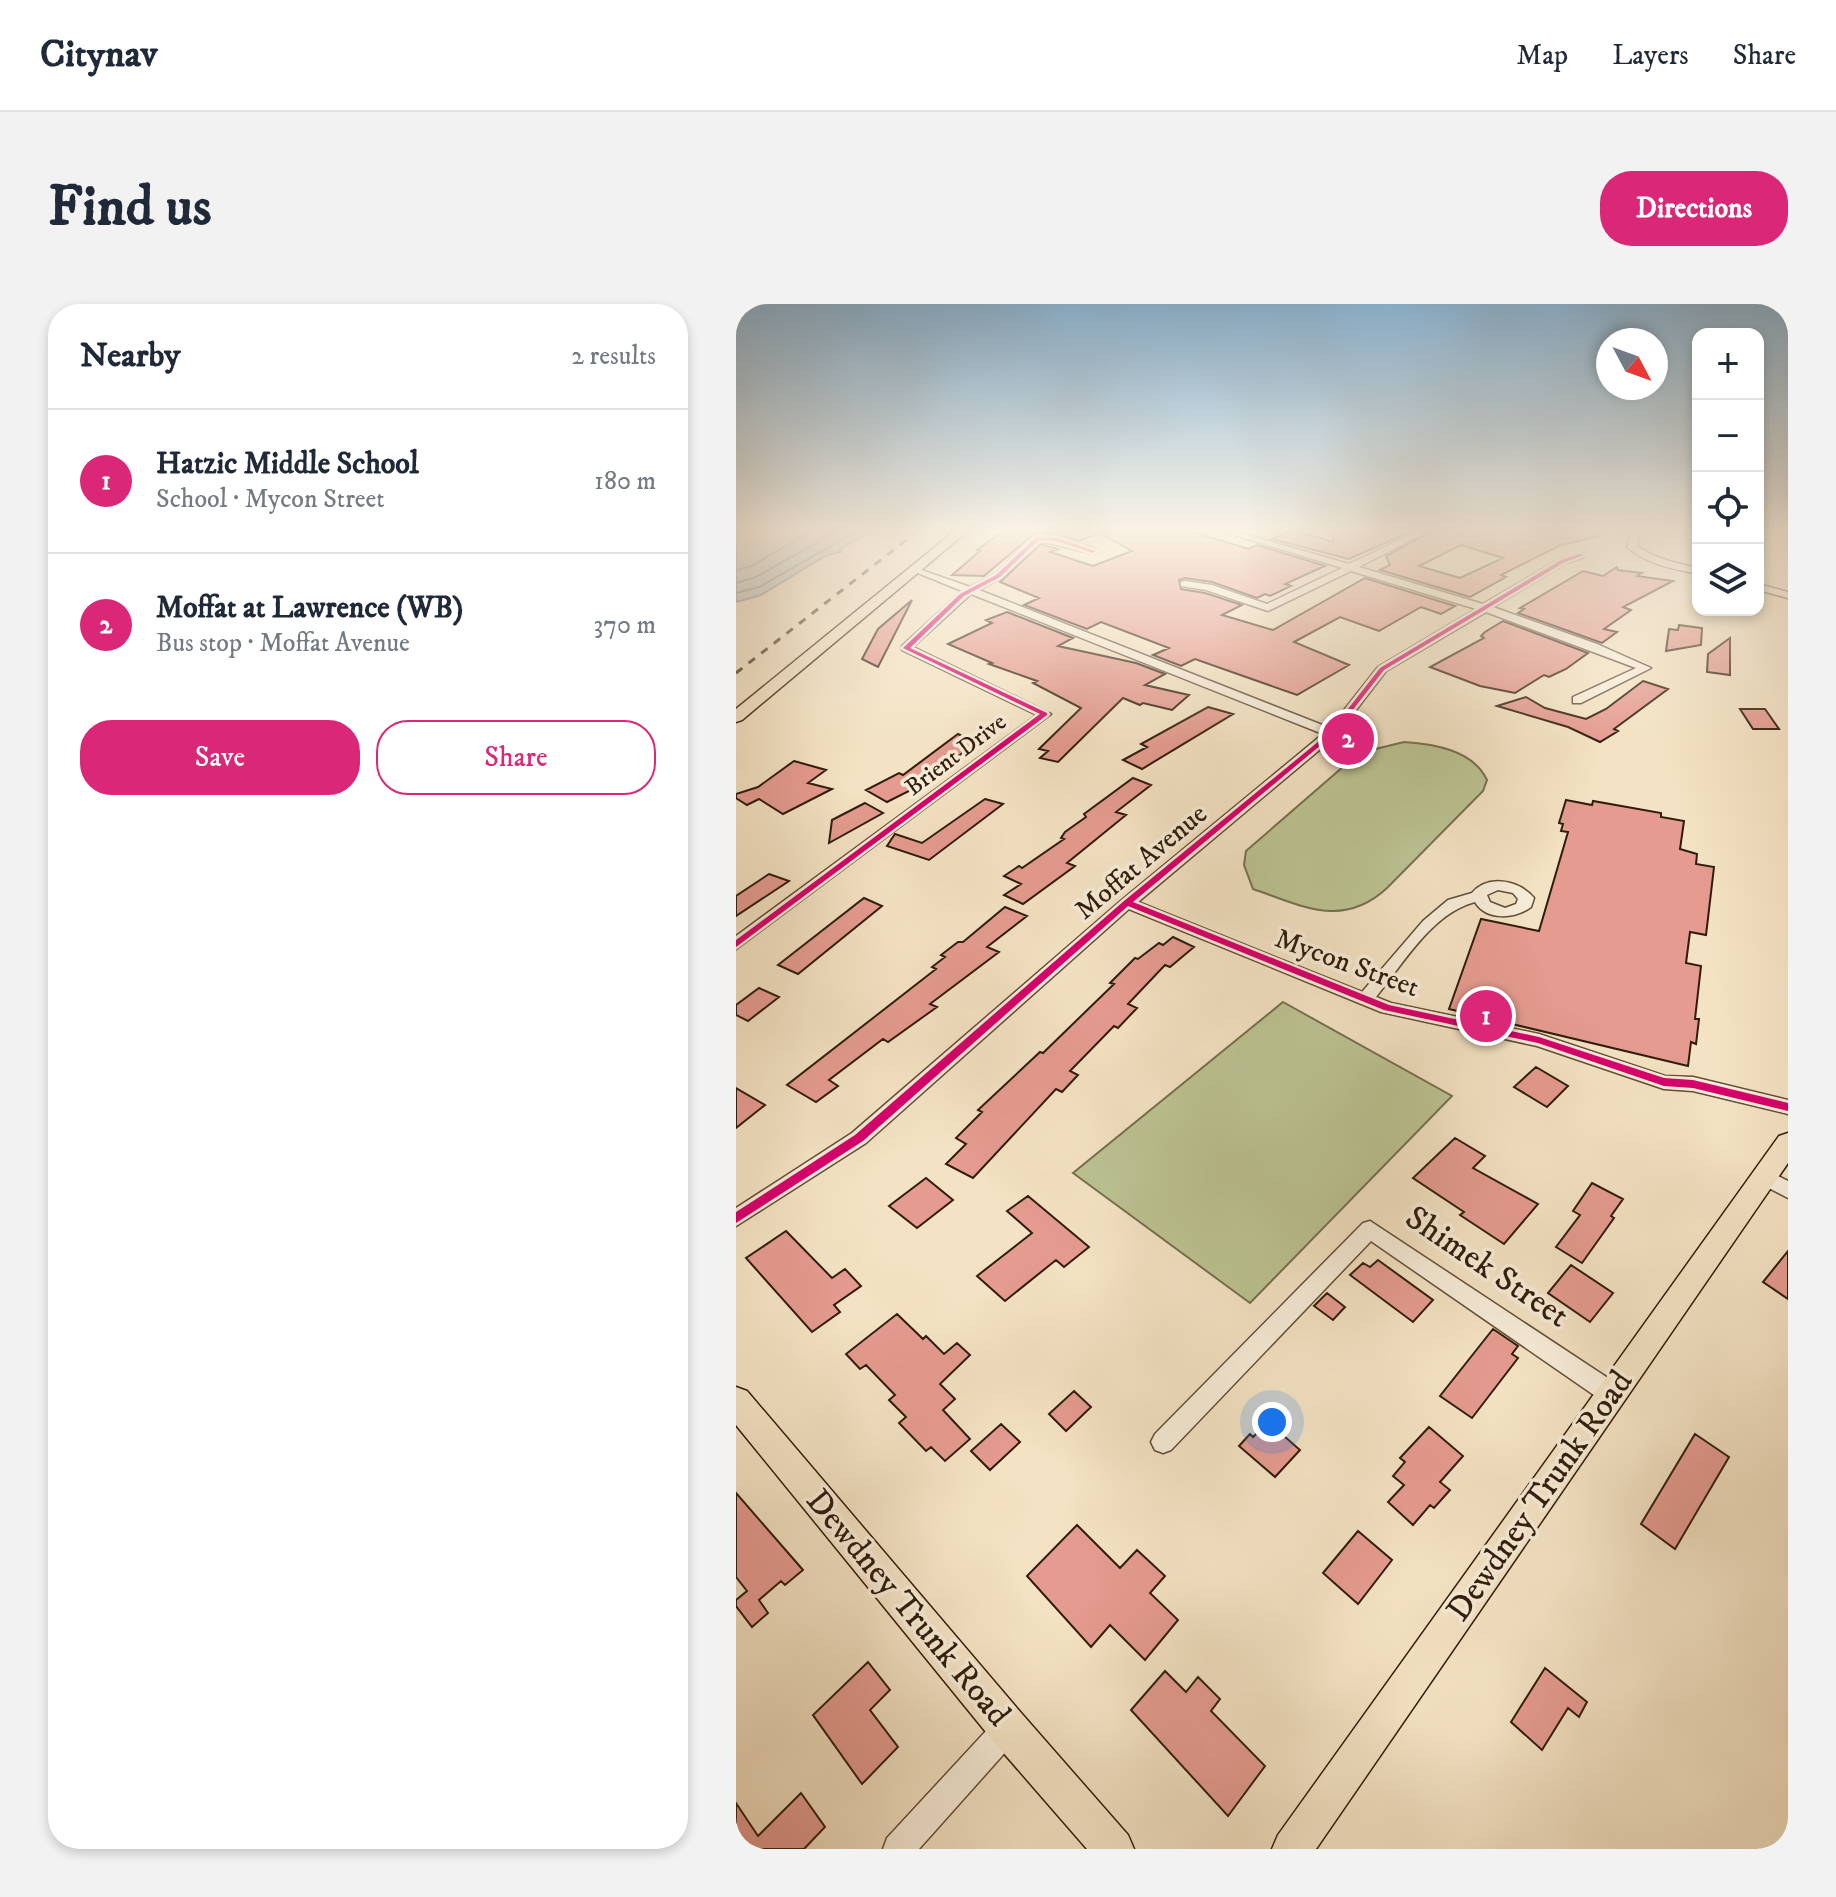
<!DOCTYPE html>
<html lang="en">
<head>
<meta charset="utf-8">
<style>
  body { margin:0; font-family:"IM FELL DW Pica",serif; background:#f2f2f3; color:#1f2937 }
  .controls { position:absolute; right:24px; top:24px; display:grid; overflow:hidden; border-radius:16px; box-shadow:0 4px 12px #0003 }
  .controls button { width:72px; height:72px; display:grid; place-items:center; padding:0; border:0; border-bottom:2px solid #e0e1e3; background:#fff; color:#1f2937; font:40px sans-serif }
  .compass { position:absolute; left:860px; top:24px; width:72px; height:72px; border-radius:50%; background:#fff; box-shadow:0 4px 12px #0003; rotate:131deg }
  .you { position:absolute; left:536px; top:1118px; width:28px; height:28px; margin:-20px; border:6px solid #fff; border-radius:50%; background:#1a73e8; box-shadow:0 0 0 12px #1a73e833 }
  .badge { display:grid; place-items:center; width:52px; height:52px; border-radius:50%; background:#db2777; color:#fff; font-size:26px; font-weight:700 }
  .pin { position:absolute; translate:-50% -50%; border:4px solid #fff; box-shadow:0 2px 8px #0006 }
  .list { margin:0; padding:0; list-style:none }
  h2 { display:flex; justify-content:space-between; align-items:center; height:104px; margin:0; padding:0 32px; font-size:34px }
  h2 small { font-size:26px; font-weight:400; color:#747a83 }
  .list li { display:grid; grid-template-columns:52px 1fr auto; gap:24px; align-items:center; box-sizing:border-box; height:144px; padding:0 32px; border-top:2px solid #e0e1e3 }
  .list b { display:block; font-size:30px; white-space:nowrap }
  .list p { margin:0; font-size:26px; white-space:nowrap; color:#747a83 }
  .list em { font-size:26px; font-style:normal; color:#747a83 }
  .actions { display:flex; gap:16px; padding:24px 32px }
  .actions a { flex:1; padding:18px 0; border:2px solid #db2777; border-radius:32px; text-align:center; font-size:28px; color:#db2777 }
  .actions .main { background:#db2777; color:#fff }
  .icon { flex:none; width:44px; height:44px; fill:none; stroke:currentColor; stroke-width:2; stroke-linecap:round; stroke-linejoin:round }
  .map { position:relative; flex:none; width:1052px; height:1545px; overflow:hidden; border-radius:32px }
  header { display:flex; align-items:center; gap:48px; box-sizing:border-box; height:112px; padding:0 40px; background:#fff; border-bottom:2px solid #e0e1e3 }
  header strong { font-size:38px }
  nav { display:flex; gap:44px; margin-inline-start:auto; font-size:28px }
  .intro { display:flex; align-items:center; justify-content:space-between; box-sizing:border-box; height:192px; padding:0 48px }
  h1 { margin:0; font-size:56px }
  .button { padding:20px 36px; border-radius:32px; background:#db2777; color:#fff; font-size:28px; font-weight:700 }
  main { display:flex; gap:48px; padding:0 48px }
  aside { flex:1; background:#fff; border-radius:32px; box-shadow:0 4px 12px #0003 }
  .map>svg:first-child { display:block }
  .green { fill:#bcc393; stroke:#76704f; stroke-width:2 }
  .water { fill:#a1bbbf; stroke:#747b77; stroke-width:2 }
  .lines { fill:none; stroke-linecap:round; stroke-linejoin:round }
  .shore { stroke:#696c65; stroke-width:2 }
  .building { fill:#e59b90; stroke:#311c0b; stroke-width:2; fill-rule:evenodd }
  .minor-casing { stroke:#624e39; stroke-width:3 }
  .major-casing { stroke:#311c0b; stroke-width:3 }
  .minor { fill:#f7ecd8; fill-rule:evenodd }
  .major { fill:#f3e2c3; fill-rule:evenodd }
  .rail { stroke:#311c0b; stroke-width:3; stroke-dasharray:8 8; stroke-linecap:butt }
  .cycleway-casing { stroke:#f7ecd8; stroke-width:5 }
  .cycleway { fill:#d6006c; fill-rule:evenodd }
  .labels { text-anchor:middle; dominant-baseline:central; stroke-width:7; stroke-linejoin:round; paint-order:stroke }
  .far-street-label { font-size:24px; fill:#311c0b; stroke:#f7ecd8 }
  .street-label { font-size:28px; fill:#311c0b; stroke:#f7ecd8 }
  .near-street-label { font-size:34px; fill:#311c0b; stroke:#f7ecd8 }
</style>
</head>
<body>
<header>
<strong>Citynav</strong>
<nav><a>Map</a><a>Layers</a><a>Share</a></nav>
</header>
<div class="intro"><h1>Find us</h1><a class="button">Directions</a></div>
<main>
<aside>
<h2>Nearby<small>2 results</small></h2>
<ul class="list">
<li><span class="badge">1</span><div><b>Hatzic Middle School</b><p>School · Mycon Street</p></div><em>180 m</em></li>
<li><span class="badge">2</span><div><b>Moffat at Lawrence (WB)</b><p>Bus stop · Moffat Avenue</p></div><em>370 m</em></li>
</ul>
<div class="actions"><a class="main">Save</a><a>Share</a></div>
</aside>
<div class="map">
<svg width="1052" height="1545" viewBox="0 0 1052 1545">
  <rect width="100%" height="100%" fill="#f3e2c3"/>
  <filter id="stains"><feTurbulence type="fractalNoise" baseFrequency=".0025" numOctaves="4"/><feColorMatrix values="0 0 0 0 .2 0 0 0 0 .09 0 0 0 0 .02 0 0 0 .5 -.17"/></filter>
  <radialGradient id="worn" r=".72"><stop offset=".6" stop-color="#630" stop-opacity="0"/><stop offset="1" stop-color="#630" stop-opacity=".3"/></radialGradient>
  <path class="green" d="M668,438C698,440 737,446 751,476L747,487L651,584C607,625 566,602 517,585L508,561L510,547L623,449Z
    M547,698L716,792L514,999L337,869Z"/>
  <path class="water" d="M0,226H137L103,246L105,248L91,251L25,291L0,298Z"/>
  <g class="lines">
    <path class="shore" d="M0,266L16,262L76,226
      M0,279L20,273L103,226
      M0,289L23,283L123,226"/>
  </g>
  <path class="building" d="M269,226H450L513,245L521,241L589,262L549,280L555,282L534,292L529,290L521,294L476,278L449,274L443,276L445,285L469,289L506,301L486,311L537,326L629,274L719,302L705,310L685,303L643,327L604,313L558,338L613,361L561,391L459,355L445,362L417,351L433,344L365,318L351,325L288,301L303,294L264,278L305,240L322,245L314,248L357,262L396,247L364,229L343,237L321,230L299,229L248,272L216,271L244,247L241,246Z
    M557,226L597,238L598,226H678L613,255L536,235Z
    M697,226H863L864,232L825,241L765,271L770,273L734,293L644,266L654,261L650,252ZM725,241L767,254L724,274L683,262Z
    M881,263L882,266L906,269L901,272L937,277L887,303L895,306L868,325L881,328L866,339L782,309L788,305L784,304L847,267L867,272Z
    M176,296L142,363L126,355L142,325Z
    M271,308L337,334L322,342L400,359L429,370L409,381L453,391L436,406L407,399L404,401L387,394L322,458L304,454L312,447L303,445L345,404L297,379L301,377L253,360L256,359L212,340L256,319L250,316Z
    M767,317L852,349L830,365L813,373L808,371L779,389L744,382L694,363L748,334L745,332L749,328Z
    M943,321L966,324L965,341L930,347L933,325L942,326Z
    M994,334V371L971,368L972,350Z
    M907,377L932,385L878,425L882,427L864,438L832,423L761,402L790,393L809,404L850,415L870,405Z
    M472,403L497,410L406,465L387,456L411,443L405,440Z
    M1004,405H1029L1043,425H1017Z
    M222,430L240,439L181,483L151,498L130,486L163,469L167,471Z
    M58,457L90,466L72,479L96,485L47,510L23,495L11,501L0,494V490L22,483Z
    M397,474L415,481L380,508L390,511L331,559L339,562L287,600L268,591L285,580L268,572L283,562L286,564L328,535L325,534L329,528L350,513L348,510Z
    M249,495L267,500L193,556L151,542L159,530L186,539Z
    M830,496L856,501L857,497L925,509V513L948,517L944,545L961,550L960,560L978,563L970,631L954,628L950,659L965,662L959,715H963L960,740L955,738L952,762L713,705L745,615L803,627L832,528L825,527L827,520L823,519Z
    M129,499L147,509L93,539L96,516Z
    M33,570L53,577L0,612V592Z
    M128,594L146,602L62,670L42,661Z
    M269,603L291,612L251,643L263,648L194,700L201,703L152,738L147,735L93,776L102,782L80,798L51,781L200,665L196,663L209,653L205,651L222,638H227Z
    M437,633L458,643L434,663L429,661L392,700L401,704L382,724L378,722L334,767L342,771L326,788L320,785L237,874L210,860L230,840L220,834L246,808L242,806L304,748L307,749L378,680L374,679L399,654L402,655L423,639L427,641Z
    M23,684L43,693L12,717L0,711V701Z
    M800,763L832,782L811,803L778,783Z
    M0,784L29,801L0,824Z
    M719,834L749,852L737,864L802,900L768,940L724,911L728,908L677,874Z
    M190,874L217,896L181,924L153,902Z
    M856,879L887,895L875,912L878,914L846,959L820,943L844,911L837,907Z
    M292,892L353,943L328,963L320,956L269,997L241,972L296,929L271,907Z
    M50,927L96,974L109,965L125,982L98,1001L104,1008L76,1028L10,954Z
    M1052,947V995L1027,978Z
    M642,956L697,996L677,1018L614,971L627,959L634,963Z
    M835,961L877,989L854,1018L812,989Z
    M591,989L609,1003L597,1016L578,1002Z
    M161,1010L187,1035L190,1032L208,1050L221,1039L234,1051L204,1080L219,1095L207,1106L234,1135L209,1157L195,1143L190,1147L163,1119L170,1113L153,1096L159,1091L130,1061L124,1065L110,1050Z
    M757,1025L782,1042L776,1050L782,1054L736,1114L704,1092Z
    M338,1087L355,1103L330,1127L313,1110Z
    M532,1118L564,1146L539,1173L503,1142L514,1130L517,1133Z
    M265,1120L284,1138L254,1166L235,1147Z
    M693,1123L727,1152L704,1178L714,1186L698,1204L694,1201L677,1221L652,1198L668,1181L657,1172L669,1158L664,1154Z
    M959,1130L993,1153L939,1245L905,1220Z
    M0,1189L67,1266L49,1281L45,1277L23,1296L32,1309L16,1323L0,1302V1296L11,1287L0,1273Z
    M341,1221L384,1264L401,1246L429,1272L414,1289L442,1316L409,1356L374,1321L355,1343L291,1272Z
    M622,1227L656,1256L622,1300L587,1269Z
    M132,1358L154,1386L134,1406L162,1443L126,1480L77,1411Z
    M809,1364L851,1398L843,1413L832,1404L806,1446L775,1418Z
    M429,1367L450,1388L462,1373L484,1395L475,1407L529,1462L492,1512L395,1406Z
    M65,1489L89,1523L68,1545H0V1499L22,1532Z"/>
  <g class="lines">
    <g class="minor-casing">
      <path id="minor" d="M482,226H494L613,260L684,226H694L623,263L747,300L824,255L848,249V253L830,259L757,303L861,340L915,364L845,399H837V393L900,364L750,308L650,367L600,432L402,598L626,688L687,617L712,596L736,589C752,570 783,576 798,594L795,603C779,615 750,617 739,598C696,609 667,660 640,693L655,699L803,730L929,772L957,773L1052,796V810L957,787L928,785L801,742L645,708L393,605L130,839L0,922V904L116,829L386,596L587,430L235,290L177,343L315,410L0,645V632L301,411L166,346V342L226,287L177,267V263L234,283L259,270L299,232L321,233L360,245V249L357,250L304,237L265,274L243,286L594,424L642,363L740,305L615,267L532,307L470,286L445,282V278L449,277L476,281L531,300L606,264ZM762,586L777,589L782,595L780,600L769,604L754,598L751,591Z
        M895,226H904L901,242C919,255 940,259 962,264V270C937,265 910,260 891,243Z
        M1022,280L1052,288V294L1022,286Z
        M1028,865L1052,877V894L1021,878L1018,873L1021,868Z
        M634,917L884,1082L888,1090L884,1098L876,1101L868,1098L635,937L435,1146L427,1149L419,1146L415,1138L419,1130L627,919Z
        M272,1410L282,1414L286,1424L282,1434L183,1545H147L151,1534L262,1414Z"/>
    </g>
    <g class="major-casing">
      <path id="major" d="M220,226H233L6,416L0,418V405Z
        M1052,829V859L580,1545H536L542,1531L1043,832Z
        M0,1083L11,1087L286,1410L392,1531L398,1545H351L258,1438L0,1121Z"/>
    </g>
    <use href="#minor" class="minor"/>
    <use href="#major" class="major"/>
    <path class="rail" d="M0,369L183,226"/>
    <g class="cycleway-casing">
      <path id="cycleway" d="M300,233L321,234L360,247L357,249L320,237L303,236L264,273L228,292L174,344L311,409V411L0,643V636L304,410L167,344L224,290L260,271Z
        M843,250L848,251L829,258L648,366L598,430L397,598L653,701L803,733L928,774L957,776L1052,799V807L957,784L928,782L802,739L648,706L392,602L127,837L0,919V908L119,831L388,597L594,428L644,364L825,256Z"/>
    </g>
    <use href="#cycleway" class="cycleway"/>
  </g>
  <linearGradient id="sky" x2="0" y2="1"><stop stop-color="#8bb7d8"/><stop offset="0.51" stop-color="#faf2e4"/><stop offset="1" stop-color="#faf2e4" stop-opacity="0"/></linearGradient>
  <rect width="1052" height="442" fill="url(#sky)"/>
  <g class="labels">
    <g class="far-street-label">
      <text transform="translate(220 451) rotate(-37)">Brient Drive</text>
    </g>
    <g class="street-label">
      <text transform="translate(405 558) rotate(-40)">Moffat Avenue</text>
      <text transform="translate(611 659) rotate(20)">Mycon Street</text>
    </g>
    <g class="near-street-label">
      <text transform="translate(751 963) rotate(34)">Shimek Street</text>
      <text transform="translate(804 1192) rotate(-55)">Dewdney Trunk Road</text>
      <text transform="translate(172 1304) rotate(50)">Dewdney Trunk Road</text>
    </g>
  </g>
  <rect width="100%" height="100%" filter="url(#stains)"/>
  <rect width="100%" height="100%" fill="url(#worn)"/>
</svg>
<div class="controls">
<button>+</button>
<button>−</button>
<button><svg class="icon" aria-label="locate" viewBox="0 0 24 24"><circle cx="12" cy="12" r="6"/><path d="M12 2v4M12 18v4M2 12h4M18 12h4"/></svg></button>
<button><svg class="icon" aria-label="layers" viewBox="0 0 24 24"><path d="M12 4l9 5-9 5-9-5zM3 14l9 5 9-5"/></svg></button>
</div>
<svg class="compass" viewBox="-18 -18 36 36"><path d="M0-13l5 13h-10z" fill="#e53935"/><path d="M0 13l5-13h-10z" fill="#747a83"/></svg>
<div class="you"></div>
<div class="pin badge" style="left:750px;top:712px">1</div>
<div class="pin badge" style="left:612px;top:435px">2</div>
</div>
</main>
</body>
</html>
